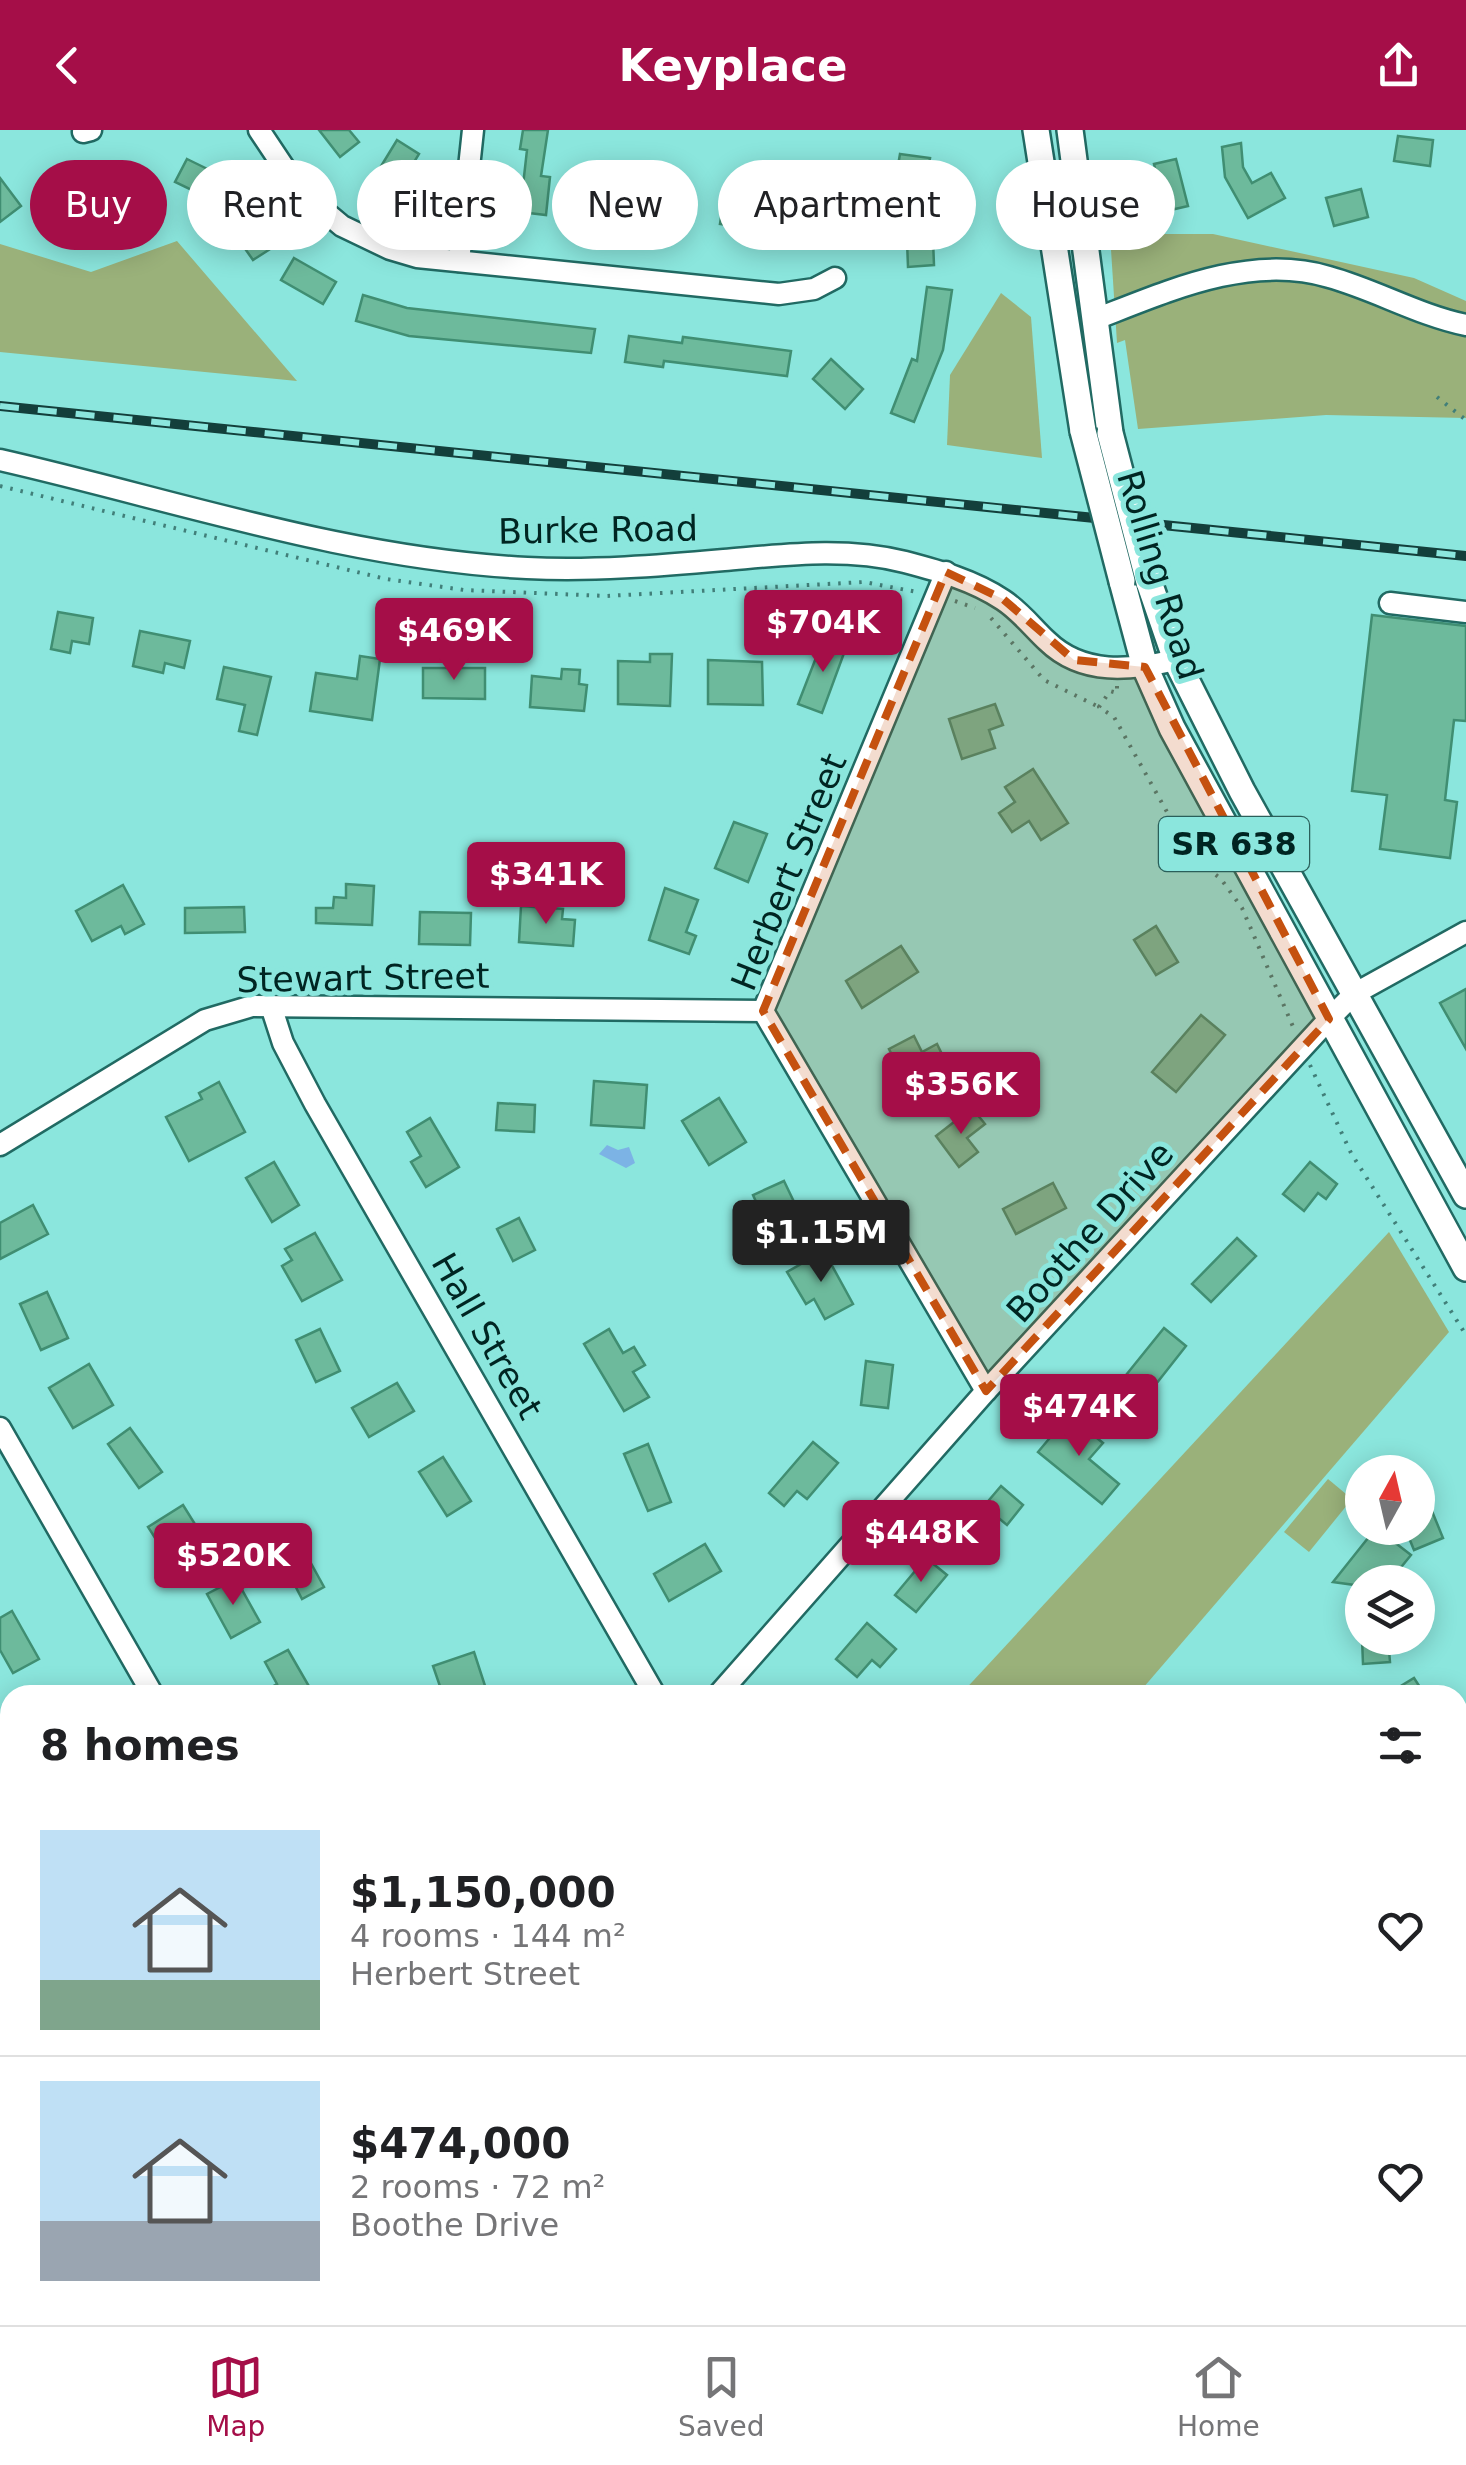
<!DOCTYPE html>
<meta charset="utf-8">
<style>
body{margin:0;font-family:"DejaVu Sans",sans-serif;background:#f2f2f2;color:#202124;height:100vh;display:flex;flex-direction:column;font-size:38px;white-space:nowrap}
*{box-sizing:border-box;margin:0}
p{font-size:32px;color:#757577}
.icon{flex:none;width:55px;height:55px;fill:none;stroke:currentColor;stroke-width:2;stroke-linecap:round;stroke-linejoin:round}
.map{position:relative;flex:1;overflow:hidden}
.details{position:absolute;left:0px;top:1555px;width:1468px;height:640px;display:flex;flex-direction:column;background:#fff;border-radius:30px 30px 0 0;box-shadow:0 5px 25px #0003}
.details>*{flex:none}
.banner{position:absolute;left:30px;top:30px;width:1408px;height:90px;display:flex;gap:20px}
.needle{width:65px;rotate:8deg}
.controls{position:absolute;left:1345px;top:1325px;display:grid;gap:20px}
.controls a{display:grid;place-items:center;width:90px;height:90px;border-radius:50%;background:#fff;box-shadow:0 5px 25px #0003;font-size:50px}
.price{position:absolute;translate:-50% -85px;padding:0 22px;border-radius:10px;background:#a50e48;color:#fff;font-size:32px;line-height:65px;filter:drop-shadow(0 2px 5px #0008)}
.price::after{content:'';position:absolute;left:50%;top:60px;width:30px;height:22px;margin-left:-15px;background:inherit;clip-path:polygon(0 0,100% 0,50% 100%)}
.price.selected{background:#222;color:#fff}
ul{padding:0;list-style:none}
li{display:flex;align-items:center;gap:30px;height:250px;padding:0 40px}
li+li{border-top:2px solid #e0e0e0}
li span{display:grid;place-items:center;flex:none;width:280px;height:200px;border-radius:0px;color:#555}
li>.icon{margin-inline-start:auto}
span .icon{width:120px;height:120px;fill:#fffc;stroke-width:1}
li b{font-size:42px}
h2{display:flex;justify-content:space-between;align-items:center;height:120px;padding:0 40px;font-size:42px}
.tag{padding:0 35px;border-radius:45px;background:#fff;box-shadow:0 5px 25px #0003;font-size:35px;line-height:90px}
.tag.selected{background:#a50e48;color:#fff}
header{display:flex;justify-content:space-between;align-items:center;height:130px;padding:0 40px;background:#a50e48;color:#fff;font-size:45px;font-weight:600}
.menu{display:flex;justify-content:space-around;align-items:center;height:140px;border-top:2px solid #e0e0e0;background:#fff;font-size:28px;color:#757577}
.menu a{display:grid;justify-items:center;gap:5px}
.menu .selected{color:#a50e48}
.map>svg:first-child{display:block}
.green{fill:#9ab17a}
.water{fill:#7cb3e5}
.building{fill:#6dba9c;stroke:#408e72;stroke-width:2.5}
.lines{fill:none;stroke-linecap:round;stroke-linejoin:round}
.minor-casing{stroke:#216a63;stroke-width:25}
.major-casing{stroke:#216a63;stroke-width:30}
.path{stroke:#417f79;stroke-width:4;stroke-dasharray:2.5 8;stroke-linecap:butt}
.minor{stroke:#fff;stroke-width:20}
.major{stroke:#fff;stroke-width:25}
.rail-casing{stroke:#133f3b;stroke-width:10}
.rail{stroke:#8be6dd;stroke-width:6;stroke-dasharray:19;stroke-linecap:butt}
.major-bridge-casing{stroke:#216a63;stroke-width:30;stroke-linecap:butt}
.major-bridge{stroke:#fff;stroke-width:25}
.marked{fill:#c5510f;fill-opacity:0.2;stroke:#c5510f;stroke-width:8;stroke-dasharray:20 12;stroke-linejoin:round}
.labels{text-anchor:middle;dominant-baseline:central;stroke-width:10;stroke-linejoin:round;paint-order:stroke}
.shield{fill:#8be6dd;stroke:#2a5f5a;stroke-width:2.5}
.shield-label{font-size:32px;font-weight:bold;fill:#002522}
.street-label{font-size:35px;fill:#002522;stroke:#8be6dd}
</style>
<header><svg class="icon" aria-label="back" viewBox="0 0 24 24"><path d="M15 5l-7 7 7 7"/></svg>Keyplace<svg class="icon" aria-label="share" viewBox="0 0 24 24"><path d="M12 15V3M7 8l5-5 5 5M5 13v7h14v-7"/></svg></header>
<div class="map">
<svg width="1466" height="2195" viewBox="0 0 1466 2195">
<rect width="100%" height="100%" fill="#8be6dd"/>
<!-- green -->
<g class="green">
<path d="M1110,104H1213L1414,148L1466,171V288L1326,285L1138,299L1125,210L1117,213Z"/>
<path d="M177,111L297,251L0,222V114L91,142Z"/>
<path d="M1001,163L1031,187L1042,328L947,315L950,245Z"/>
<path d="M1389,1102L1449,1202L1137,1565H960Z"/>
<path d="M1328,1349L1352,1369L1309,1422L1284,1402Z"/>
<path d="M0,1690L10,1703V2185H605L597,2195H0Z"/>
</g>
<!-- water -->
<path class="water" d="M607,1015L618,1020L629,1017L635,1033L626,1038L599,1024Z"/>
<!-- building -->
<g class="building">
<path d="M319,0H349L359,12L340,27Z"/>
<path d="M523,0H548L541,46L550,47L546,85L520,82L527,20L520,19Z"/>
<path d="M1398,6L1433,10L1430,36L1394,31Z"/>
<path d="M397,10L419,24L396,62L372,51Z"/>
<path d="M1241,13L1243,37L1252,53L1271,43L1285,68L1248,88L1225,47L1222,17Z"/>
<path d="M900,24L930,28L926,52L896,47Z"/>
<path d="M187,29L234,52L223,75L175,52Z"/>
<path d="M1176,29L1188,76L1149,85L1142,60L1159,56L1154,34Z"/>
<path d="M148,44L164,66L126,94L110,73Z"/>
<path d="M798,47L838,53L834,78L794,72Z"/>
<path d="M0,48L21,76L0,92Z"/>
<path d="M591,58L632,64L629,87L588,81Z"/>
<path d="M666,58L694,62L691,85L662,81Z"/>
<path d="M1361,59L1368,87L1334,96L1326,68Z"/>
<path d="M724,68L774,75L770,101L720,94Z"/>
<path d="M89,72L94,99L47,106L43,80Z"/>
<path d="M252,76L278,114L253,130L227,93Z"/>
<path d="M932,84L934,135L908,137L906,85Z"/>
<path d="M294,128L336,152L323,174L281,150Z"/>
<path d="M927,157L952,160L943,220L914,292L891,283L912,229L917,231Z"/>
<path d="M363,165L407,178L595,199L591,223L409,206L356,191Z"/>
<path d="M629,206L682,213L683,207L791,221L787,246L664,231L663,237L625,232Z"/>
<path d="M831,229L863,259L845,279L813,249Z"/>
<path d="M58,482L93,488L89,514L72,511L70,523L51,519Z"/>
<path d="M1372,485L1466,496V591L1454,590L1445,670L1457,672L1450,728L1380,719L1387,665L1352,661Z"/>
<path d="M140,501L190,511L184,538L165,533L163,543L133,536Z"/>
<path d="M824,507L847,515L822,583L798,574Z"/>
<path d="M650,524H672L670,576L618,574V531L650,532Z"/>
<path d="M360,526L380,529L372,590L310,581L316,543L357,549Z"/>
<path d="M708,530L762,532L763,575L708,574Z"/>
<path d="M224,537L271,547L257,605L239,601L245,575L217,569Z"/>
<path d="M423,538H485V569L423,568Z"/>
<path d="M562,539L580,540L579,554L587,555L584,581L530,577L532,546L561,549Z"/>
<path d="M995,574L1003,595L989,600L995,618L962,629L949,589Z"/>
<path d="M1033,639L1068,693L1041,710L1029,691L1012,702L999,683L1015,672L1005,657Z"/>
<path d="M734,692L767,704L748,752L715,738Z"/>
<path d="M346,754L374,756L372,795L316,793V778H333L334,767L346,768Z"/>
<path d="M123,755L144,794L125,804L121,796L92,811L76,781Z"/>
<path d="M665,758L698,770L686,802L696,806L689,824L649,810Z"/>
<path d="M521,776L563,779L562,789L575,790L573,816L519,812Z"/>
<path d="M244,777L245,802L185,803V778Z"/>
<path d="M420,782L471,783L470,815L419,814Z"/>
<path d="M1156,796L1178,832L1156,845L1134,810Z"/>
<path d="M901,816L918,842L862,878L846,851Z"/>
<path d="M1466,859V919L1440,873Z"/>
<path d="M1201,885L1225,905L1176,962L1152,942Z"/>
<path d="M914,906L922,922L937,914L956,953L916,973L889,919Z"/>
<path d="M594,951L647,955L644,998L591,995Z"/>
<path d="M219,952L245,1002L189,1031L166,987L202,969L199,963Z"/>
<path d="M719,968L746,1012L709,1035L682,991Z"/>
<path d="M498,973L535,975L534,1002L496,1000Z"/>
<path d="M972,978L985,994L967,1008L978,1022L959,1037L936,1006Z"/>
<path d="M430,988L459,1037L426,1057L411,1032L421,1026L407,1002Z"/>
<path d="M274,1032L299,1075L272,1092L246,1048Z"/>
<path d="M1310,1032L1337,1054L1326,1069L1318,1063L1304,1081L1283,1064Z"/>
<path d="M784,1051L807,1099L768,1118L750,1081L758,1076L753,1065Z"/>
<path d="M1053,1053L1066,1078L1016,1104L1003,1079Z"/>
<path d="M33,1075L48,1104L0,1129V1093Z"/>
<path d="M519,1088L535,1120L513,1131L497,1099Z"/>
<path d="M315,1103L342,1150L302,1171L282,1136L292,1130L285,1119Z"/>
<path d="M1237,1108L1256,1126L1211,1172L1192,1154Z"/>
<path d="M824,1121L853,1174L825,1189L814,1169L806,1174L787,1142Z"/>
<path d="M47,1162L68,1208L41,1220L20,1174Z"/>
<path d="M1164,1198L1186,1216L1145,1268L1122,1250Z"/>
<path d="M320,1199L340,1241L316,1252L296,1210Z"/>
<path d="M609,1199L623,1223L634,1217L645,1235L633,1242L649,1267L624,1281L584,1214Z"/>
<path d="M866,1231L893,1235L888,1278L861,1275Z"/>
<path d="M89,1234L113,1275L73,1298L49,1258Z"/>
<path d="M397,1253L414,1281L369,1307L352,1278Z"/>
<path d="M1069,1285L1103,1313L1089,1329L1119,1354L1102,1374L1038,1322Z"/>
<path d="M130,1298L162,1342L139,1358L108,1314Z"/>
<path d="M813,1312L838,1333L807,1369L797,1361L784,1376L769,1363Z"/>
<path d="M648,1314L671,1372L648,1381L624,1324Z"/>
<path d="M443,1327L471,1371L447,1386L419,1342Z"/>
<path d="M1418,1347L1443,1408L1414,1420L1405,1398H1418Z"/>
<path d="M1001,1356L1023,1375L1007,1395L984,1376Z"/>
<path d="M183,1375L208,1415L173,1436L148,1397Z"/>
<path d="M1376,1398L1411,1425L1389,1452H1362V1456L1333,1452Z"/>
<path d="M705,1414L721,1441L669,1471L654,1444Z"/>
<path d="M307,1426L324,1457L302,1469L286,1438Z"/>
<path d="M926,1428L947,1445L916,1482L895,1465Z"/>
<path d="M236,1449L260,1492L231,1508L207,1464Z"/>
<path d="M12,1481L39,1529L13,1543L0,1520V1488Z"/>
<path d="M867,1493L896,1519L880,1537L872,1530L857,1547L836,1529Z"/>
<path d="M1362,1508H1388L1390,1532L1363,1534Z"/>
<path d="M288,1520L314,1565H257L277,1554L265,1532Z"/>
<path d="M474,1522L488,1565H443L433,1536Z"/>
<path d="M1414,1548L1425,1565H1386Z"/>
</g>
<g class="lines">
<defs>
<g id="minor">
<path d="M259,0L299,60L342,96L390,119L417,127L779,164L814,159L835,148"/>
<path d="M83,2L91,0"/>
<path d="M459,131L473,0"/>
<path d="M1093,190C1166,162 1249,123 1329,147C1376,160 1418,185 1466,195"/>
<path d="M0,330C175,370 346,429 527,438C592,441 658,436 724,430C784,425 845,417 905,432C939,441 973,450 1003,470C1020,481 1032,497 1047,511C1083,546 1131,540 1176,530"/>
<path d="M1390,473L1466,482"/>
<path d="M271,876L283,913L315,974L655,1565"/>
<path d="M763,881L946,442"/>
<path d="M763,881L986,1261"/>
<path d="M0,1015L205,890L252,876L763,881"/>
<path d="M0,1298L153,1565"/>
<path d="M718,1565L986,1261L1329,889L1354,864L1466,802"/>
<path d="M1458,1818L1466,1817"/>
</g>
<g id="major">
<path d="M1036,0L1083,301"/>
<path d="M1070,0L1110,303"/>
<path d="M1122,451L1145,537L1172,598L1466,1138"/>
<path d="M1149,452L1176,530L1242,661L1466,1065"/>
</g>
</defs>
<!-- minor casing -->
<use href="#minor" class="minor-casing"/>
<!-- major casing -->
<use href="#major" class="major-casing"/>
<!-- path -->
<g class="path">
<path d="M1437,267L1466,290"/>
<path d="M0,356L386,449L464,460L606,466L864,452L917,462"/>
<path d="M955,471L975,478"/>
<path d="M991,488L1044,550L1099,577"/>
<path d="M1117,556V563L1110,561L1099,577L1114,587L1191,725L1221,749L1242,778L1294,899"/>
<path d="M1310,935L1351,1023L1466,1205"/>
<path d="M513,2195L517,2185"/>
</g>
<!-- minor -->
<use href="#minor" class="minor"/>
<!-- major -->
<use href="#major" class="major"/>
<defs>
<path id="rail" d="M0,276L1466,426"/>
</defs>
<!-- rail casing -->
<use href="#rail" class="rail-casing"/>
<!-- rail -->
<use href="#rail" class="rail"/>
<defs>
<g id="major-bridge">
<path d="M1083,301L1122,451"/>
<path d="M1110,303L1149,452"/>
</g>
</defs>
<!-- major-bridge casing -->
<use href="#major-bridge" class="major-bridge-casing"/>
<!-- major-bridge -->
<use href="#major-bridge" class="major-bridge"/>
</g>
<!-- marked area -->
<path class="marked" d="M946,442L1003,469L1074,530L1145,537L1329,889L986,1261L763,881Z"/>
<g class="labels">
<!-- shield labels -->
<rect class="shield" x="1159" y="687" width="150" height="54" rx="8"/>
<g class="shield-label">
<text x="1234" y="714">SR 638</text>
</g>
<!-- street labels -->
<g class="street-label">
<text transform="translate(598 400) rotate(-1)">Burke Road</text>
<text transform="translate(1160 445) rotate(73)">Rolling Road</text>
<text transform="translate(789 742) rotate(-68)">Herbert Street</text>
<text transform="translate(363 848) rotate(-1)">Stewart Street</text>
<text transform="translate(1090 1102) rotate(-48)">Boothe Drive</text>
<text transform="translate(487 1206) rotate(60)">Hall Street</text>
</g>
</g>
</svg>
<div class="controls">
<a><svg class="needle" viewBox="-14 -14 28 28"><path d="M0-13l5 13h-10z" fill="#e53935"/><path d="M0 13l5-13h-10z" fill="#757577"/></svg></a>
<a><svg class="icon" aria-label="layers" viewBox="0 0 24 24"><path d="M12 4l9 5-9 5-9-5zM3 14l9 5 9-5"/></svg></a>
</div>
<b class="price" style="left:823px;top:545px">$704K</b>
<b class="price" style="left:454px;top:553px">$469K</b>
<b class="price" style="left:546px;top:797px">$341K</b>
<b class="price" style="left:961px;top:1007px">$356K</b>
<b class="price selected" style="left:821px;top:1155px">$1.15M</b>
<b class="price" style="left:1079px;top:1329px">$474K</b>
<b class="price" style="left:921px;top:1455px">$448K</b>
<b class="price" style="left:233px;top:1478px">$520K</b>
<div class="banner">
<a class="tag selected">Buy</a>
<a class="tag">Rent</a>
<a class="tag">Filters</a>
<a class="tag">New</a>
<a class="tag">Apartment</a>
<a class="tag">House</a>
</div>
<section class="details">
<h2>8 homes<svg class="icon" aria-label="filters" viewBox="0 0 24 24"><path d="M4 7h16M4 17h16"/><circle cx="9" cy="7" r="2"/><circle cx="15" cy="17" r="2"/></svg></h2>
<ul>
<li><span style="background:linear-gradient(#bfe0f5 75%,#7fa58c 0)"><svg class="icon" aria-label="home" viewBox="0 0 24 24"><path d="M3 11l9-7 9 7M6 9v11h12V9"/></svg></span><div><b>$1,150,000</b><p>4 rooms · 144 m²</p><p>Herbert Street</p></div><svg class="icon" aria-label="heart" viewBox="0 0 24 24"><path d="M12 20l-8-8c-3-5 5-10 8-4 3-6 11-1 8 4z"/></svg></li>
<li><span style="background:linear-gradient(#bfe0f5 70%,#9aa5b1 0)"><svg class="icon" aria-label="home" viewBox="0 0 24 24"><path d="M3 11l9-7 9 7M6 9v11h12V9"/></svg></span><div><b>$474,000</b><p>2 rooms · 72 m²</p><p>Boothe Drive</p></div><svg class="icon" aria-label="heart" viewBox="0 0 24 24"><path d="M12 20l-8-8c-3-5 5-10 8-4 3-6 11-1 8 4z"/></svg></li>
</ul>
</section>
</div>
<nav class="menu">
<a class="selected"><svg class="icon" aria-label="map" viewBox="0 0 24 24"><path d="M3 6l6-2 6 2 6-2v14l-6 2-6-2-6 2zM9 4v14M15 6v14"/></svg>Map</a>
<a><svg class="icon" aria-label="saved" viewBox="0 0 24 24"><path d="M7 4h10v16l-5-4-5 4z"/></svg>Saved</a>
<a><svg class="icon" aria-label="home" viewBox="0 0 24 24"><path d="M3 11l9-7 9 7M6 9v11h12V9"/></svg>Home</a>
</nav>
